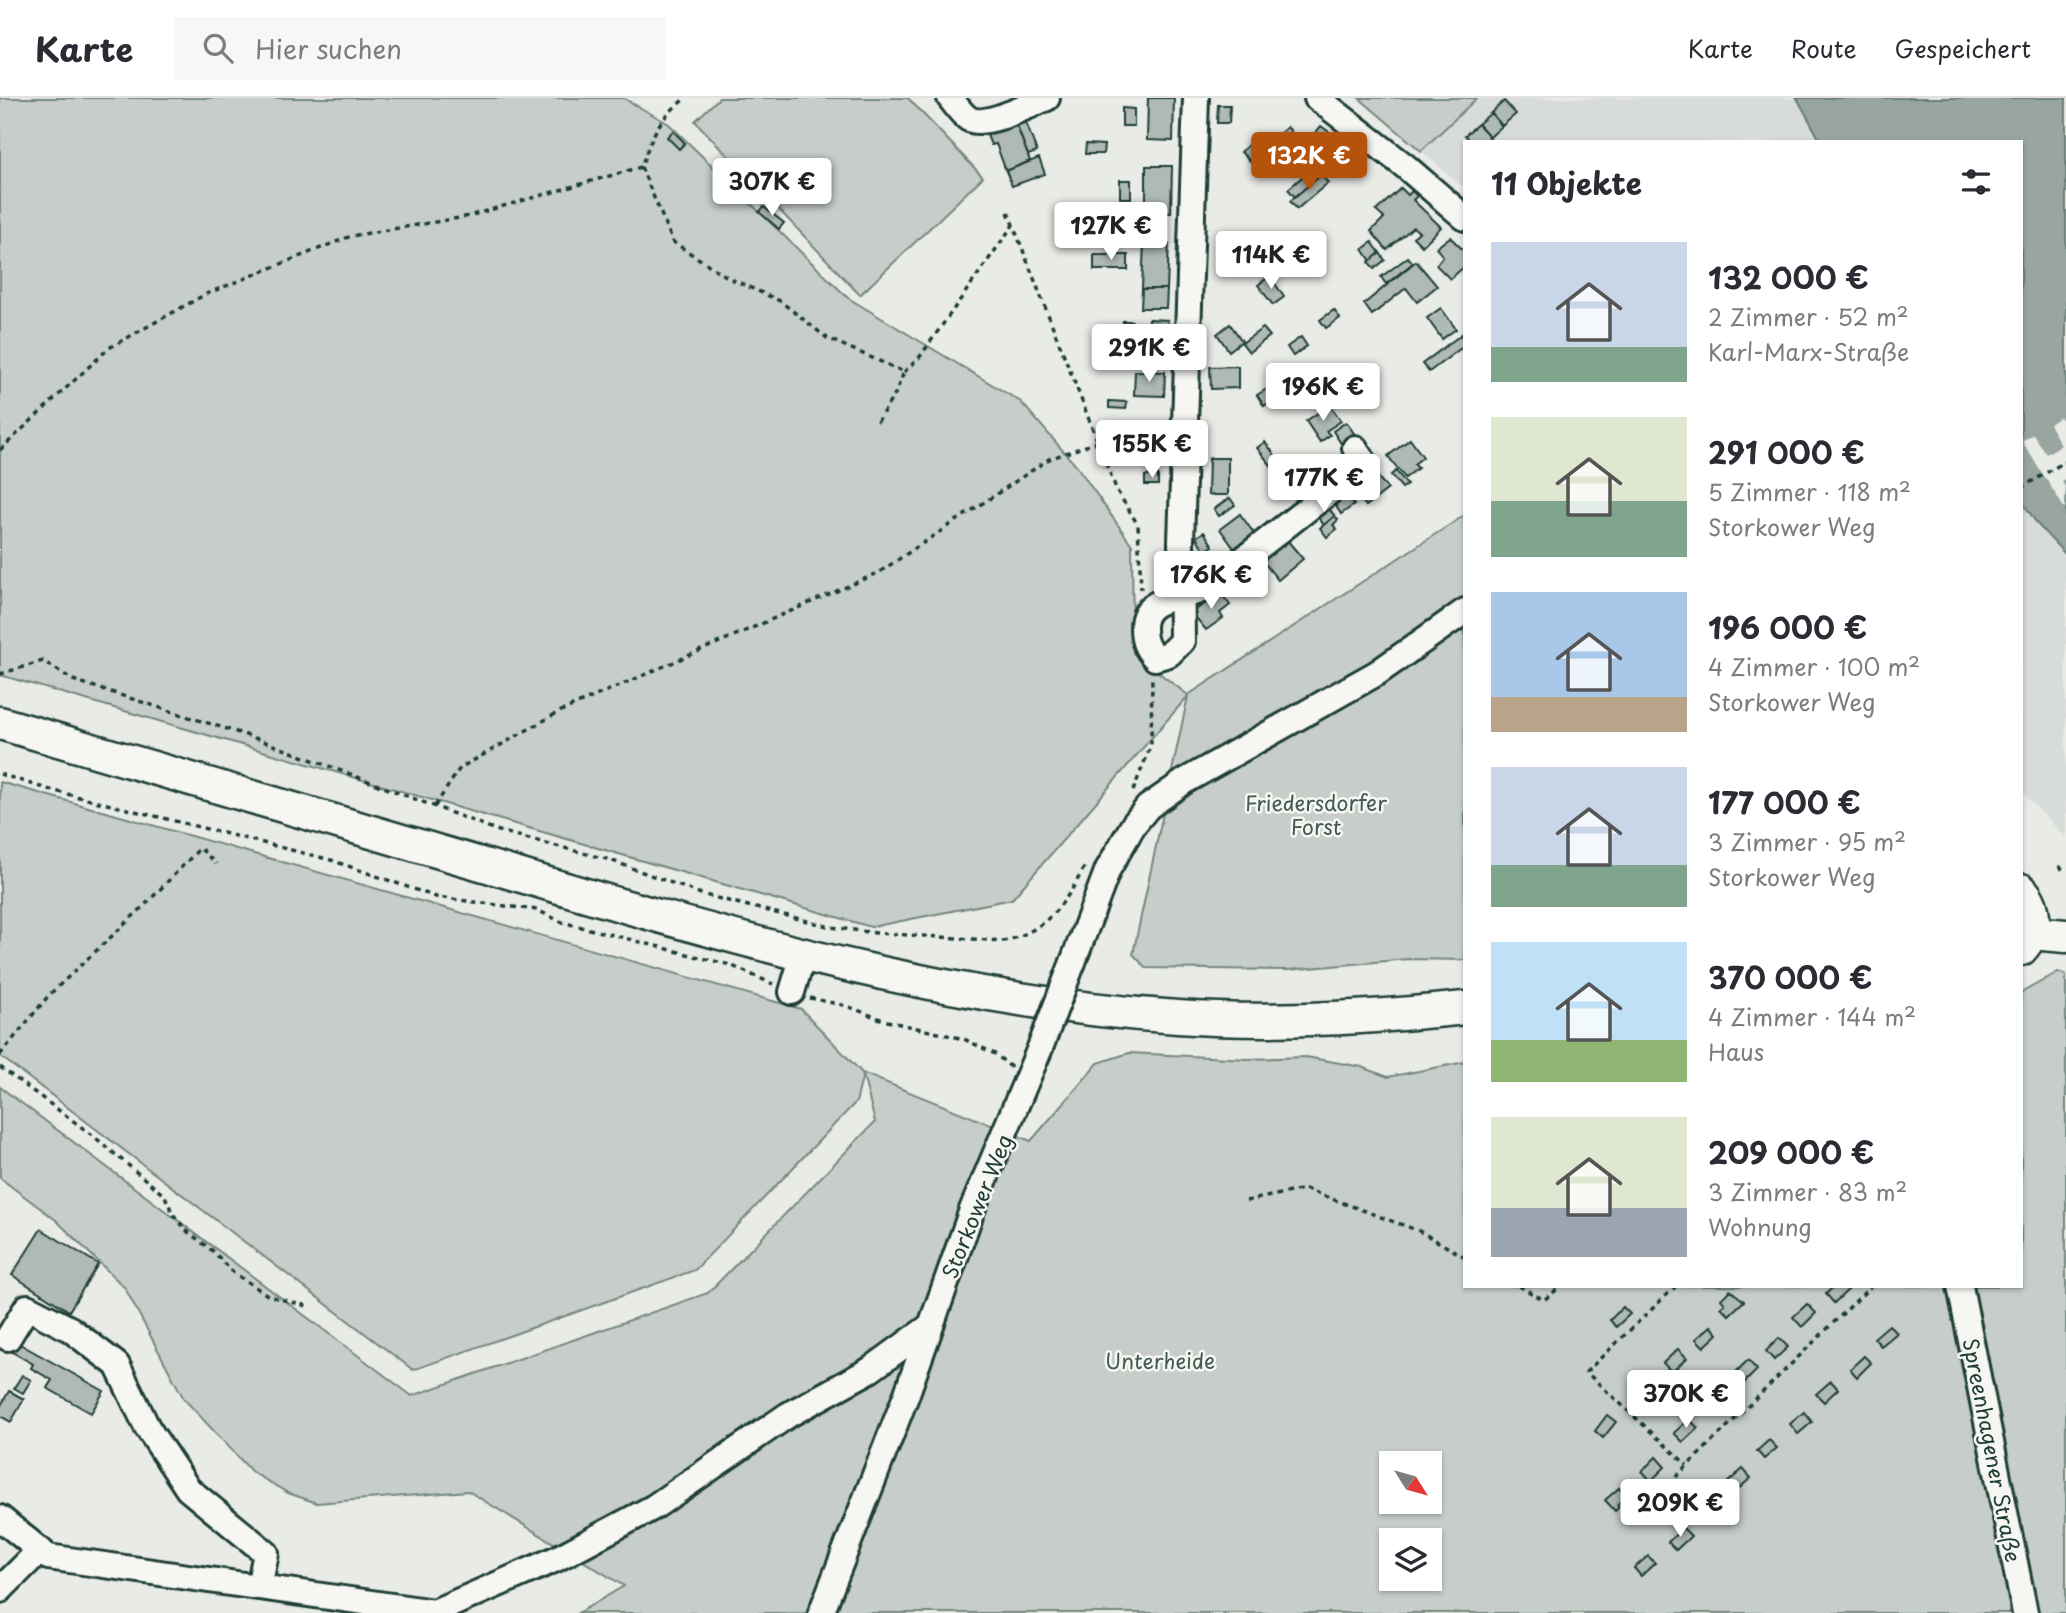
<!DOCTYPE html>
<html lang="de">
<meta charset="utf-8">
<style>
body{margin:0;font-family:"Playpen Sans",sans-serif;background:#f7f7f7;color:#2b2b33;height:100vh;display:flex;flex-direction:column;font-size:26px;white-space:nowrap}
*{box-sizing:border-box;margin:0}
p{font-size:23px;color:#7c7c81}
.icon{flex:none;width:38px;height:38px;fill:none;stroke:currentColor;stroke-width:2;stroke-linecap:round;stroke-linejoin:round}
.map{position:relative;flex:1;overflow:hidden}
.drawer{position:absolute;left:1463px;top:42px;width:560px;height:1148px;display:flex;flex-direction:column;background:#fff;border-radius:0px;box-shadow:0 2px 5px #0004}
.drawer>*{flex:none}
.needle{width:46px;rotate:127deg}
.buttons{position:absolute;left:1379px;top:1353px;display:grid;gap:14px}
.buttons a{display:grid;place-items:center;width:63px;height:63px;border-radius:0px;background:#fff;box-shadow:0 2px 5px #0004;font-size:35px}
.price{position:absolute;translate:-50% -60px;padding:0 16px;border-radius:7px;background:#fff;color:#222;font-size:23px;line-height:46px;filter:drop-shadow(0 2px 4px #0008)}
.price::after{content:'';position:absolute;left:50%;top:42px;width:21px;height:16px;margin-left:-10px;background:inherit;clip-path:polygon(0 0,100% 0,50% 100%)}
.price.selected{background:#b45309;color:#fff}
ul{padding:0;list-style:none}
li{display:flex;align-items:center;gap:21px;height:175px;padding:0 28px}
li span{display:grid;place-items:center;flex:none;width:196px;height:140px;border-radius:0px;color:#555}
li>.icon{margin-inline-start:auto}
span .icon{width:84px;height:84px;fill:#fffc;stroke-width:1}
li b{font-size:30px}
h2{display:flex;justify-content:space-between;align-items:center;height:84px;padding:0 28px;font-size:30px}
header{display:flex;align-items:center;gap:42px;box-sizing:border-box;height:98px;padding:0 35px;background:#fff;border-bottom:2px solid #e1e1e2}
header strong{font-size:33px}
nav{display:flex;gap:38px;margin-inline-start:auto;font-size:24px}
.search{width:490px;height:63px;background:#f7f7f7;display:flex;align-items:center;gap:18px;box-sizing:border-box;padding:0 24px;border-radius:0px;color:#7c7c81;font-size:26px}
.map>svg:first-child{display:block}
.built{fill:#d8dcd8}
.green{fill:#c7cec9;stroke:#73867e;stroke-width:2;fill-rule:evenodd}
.water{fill:#99a6a0;stroke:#687c75;stroke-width:2}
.pier{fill:#e9ebe7}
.building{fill:#b0bab5;stroke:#1f3d34;stroke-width:2}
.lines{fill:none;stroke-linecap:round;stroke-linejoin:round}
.minor-casing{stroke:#1f3d34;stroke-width:30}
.major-casing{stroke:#1f3d34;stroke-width:37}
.path{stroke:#1f3d34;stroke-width:3.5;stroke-dasharray:5 5;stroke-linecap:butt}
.minor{stroke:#f6f6f2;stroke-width:24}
.major{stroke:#f6f6f2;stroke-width:32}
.minor-bridge-casing{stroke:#1f3d34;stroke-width:30;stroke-linecap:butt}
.minor-bridge{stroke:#f6f6f2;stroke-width:24}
.labels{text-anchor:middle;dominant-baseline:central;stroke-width:5;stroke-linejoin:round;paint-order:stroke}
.park-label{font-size:21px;fill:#415a52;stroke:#f6f6f2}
.street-label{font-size:21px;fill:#1f3d34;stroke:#f6f6f2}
</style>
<header>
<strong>Karte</strong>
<div class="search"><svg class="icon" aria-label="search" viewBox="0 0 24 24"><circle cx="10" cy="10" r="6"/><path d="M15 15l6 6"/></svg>Hier suchen</div>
<nav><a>Karte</a><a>Route</a><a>Gespeichert</a></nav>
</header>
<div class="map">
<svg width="2066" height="1515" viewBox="0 0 2066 1515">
<rect width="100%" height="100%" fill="#e9ebe7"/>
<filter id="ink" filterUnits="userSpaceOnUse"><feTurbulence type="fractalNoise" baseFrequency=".0143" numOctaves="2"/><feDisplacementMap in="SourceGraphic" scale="14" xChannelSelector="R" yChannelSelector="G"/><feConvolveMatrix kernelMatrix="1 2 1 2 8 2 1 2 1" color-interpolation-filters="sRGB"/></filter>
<g filter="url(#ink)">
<!-- built -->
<g class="built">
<path d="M1477,0H1797L1821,44H1465V91L1421,53Z"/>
<path d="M2021,402L2038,427L2066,457V740L2021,693Z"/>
</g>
<!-- green -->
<g class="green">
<path d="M0,0H623L669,26L848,200L1021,304L1078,370L1132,447L1133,555L1188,597L1465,417V862L1408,861L1288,872L1146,870L1133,856L1188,598L1012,801L871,829L0,577Z"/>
<path d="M719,0H908L983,79L860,197L695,23Z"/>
<path d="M1359,0H1477L1421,53Z"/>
<path d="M0,684L801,911L862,975L1031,1043L1098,965L1129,955L1248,961L1306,959L1362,969L1388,979L1465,964V1188H2021V895L2058,874L2066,877V1515H578L624,1488L468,1393L317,1405L288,1395L252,1374L184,1301L125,1190L56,1122L0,1080V989L412,1298L708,1195L875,1024L863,977L856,1004L695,1172L413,1272L0,958ZM1391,1365H1430V1404H1391ZM1391,1442H1430V1480H1391Z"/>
</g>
<!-- water -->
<path class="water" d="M1797,0H2066V457L2038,427L2021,402V44H1821Z"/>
<!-- pier -->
<path class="pier" d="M2060,319L2066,327V381L2062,384L2066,390L2065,411L2022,343L2033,336L2046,356L2061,347L2049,326Z"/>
<!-- building -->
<g class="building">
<path d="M1148,0H1174L1173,43L1147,42Z"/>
<path d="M1504,3L1516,16L1502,28L1491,15Z"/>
<path d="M1218,7H1230L1229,25H1217Z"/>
<path d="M1122,10L1134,11V28H1122Z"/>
<path d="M1491,15L1502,28L1490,39L1478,26Z"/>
<path d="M1025,22L1037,54L1028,57L1016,26Z"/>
<path d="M1016,26L1030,63L1006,73L996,46L991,47L987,37Z"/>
<path d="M1478,26L1490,39L1484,44H1471L1465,37Z"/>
<path d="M1321,28L1343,44L1328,63L1306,46Z"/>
<path d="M1287,29L1291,33L1281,44L1276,39Z"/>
<path d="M673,33L685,45L679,51L667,39Z"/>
<path d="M1251,44L1263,56L1253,66L1241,54Z"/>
<path d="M1086,46L1104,47L1103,56H1085Z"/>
<path d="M1039,60L1045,76L1012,88L1006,73Z"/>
<path d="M1146,68H1172L1171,115H1146Z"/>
<path d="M1308,74L1315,82L1295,99L1288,91Z"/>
<path d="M1321,77L1328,85L1297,111L1290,103Z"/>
<rect x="1120" y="82" width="11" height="18"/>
<path d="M1401,90L1408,97L1412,93L1417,98L1413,102L1441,129L1422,148L1413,139L1419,134L1413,129L1387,152L1371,133L1384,120L1376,113Z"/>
<path d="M764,109L784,125L779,131L759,114Z"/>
<path d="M1236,133L1240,138L1229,149L1224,144Z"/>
<path d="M1450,139L1465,154V168L1450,181L1436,167L1443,158L1436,150Z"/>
<path d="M1144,144L1169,145L1167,191H1142Z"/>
<path d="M1372,144L1380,155L1371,163L1363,151Z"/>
<path d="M1380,155L1385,162L1374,171L1369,164Z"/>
<rect x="1094" y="157" width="34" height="15"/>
<path d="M1408,159L1413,165L1386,186L1381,179Z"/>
<path d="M1416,163L1437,188L1417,204L1406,190L1372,217L1364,206Z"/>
<path d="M1270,178L1284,199L1273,207L1258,187Z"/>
<path d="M1142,191H1167L1166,210H1141Z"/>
<path d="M1441,210L1456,231L1442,241L1427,220Z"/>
<path d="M1334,212L1340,220L1326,230L1320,222Z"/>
<path d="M1149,221L1168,222L1167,243L1148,242Z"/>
<path d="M1123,223H1132L1131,242H1122Z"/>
<path d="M1230,226L1242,243L1229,253L1217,236Z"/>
<path d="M1263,230L1270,238L1249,254L1242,245Z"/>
<path d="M1462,236L1465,247L1429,274L1422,266Z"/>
<path d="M1301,239L1307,248L1293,258L1287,249Z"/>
<path d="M1238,268V290L1211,291L1210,269Z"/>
<path d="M1135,273L1165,274L1164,298L1134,297Z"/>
<path d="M1296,273L1305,286L1280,304L1276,299L1264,308L1257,297Z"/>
<path d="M1109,303L1127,304L1126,311L1109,310Z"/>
<path d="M1330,307L1341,323L1326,333L1330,337L1320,344L1306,323Z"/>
<path d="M1130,324L1165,329L1162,363L1138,361L1139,341L1129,340Z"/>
<path d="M1346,324L1356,338L1342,347L1333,333Z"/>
<path d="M1410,341L1423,359L1414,366L1418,370L1405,380L1388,358Z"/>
<path d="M1265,344L1285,370L1278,376L1257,350Z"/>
<path d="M1209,360H1228V397H1208Z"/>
<path d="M1396,373L1407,387L1402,390L1391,377Z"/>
<path d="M1158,377V387H1145V378Z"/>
<path d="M1377,378L1388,391L1366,408L1356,395Z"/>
<path d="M1347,397L1354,407L1341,416L1334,405Z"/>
<path d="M1230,400L1235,407L1219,418L1214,411Z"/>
<path d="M1325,406L1335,418L1324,427L1314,414Z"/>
<path d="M1240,416L1256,438L1236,453L1220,431Z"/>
<path d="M1335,418L1338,422L1333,427L1337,431L1327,439L1320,430Z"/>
<path d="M1204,434L1213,448L1205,453L1196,439Z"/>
<path d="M1287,442L1303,461L1278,482L1262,462Z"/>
<path d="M1220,494L1230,507L1220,515L1223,520L1206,532L1192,515Z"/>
<path d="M41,1131L98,1166L69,1213L12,1177Z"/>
<path d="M1834,1188L1850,1190L1834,1205L1826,1196Z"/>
<path d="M1730,1192L1744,1203L1729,1217L1721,1209L1725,1206L1721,1201Z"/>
<path d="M1807,1206L1816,1215L1802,1229L1793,1219Z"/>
<path d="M1623,1209L1630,1216L1616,1229L1610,1222Z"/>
<path d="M1889,1227L1897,1235L1881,1248L1874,1240Z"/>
<path d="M1711,1228L1718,1236L1704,1249L1696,1241Z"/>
<path d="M0,1235L104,1293L91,1315L47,1290L52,1282L31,1270L33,1266L0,1247Z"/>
<path d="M1779,1240L1788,1249L1774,1262L1766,1253Z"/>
<path d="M1678,1251L1687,1260L1672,1274L1663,1265Z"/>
<path d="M1864,1258L1871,1265L1857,1279L1850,1271Z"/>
<path d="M1748,1262L1757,1272L1744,1285L1734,1276Z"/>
<path d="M22,1277L31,1282L23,1295L14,1290Z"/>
<path d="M1831,1283L1838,1291L1824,1304L1816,1296Z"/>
<path d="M1649,1286L1657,1294L1645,1308L1636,1300Z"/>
<path d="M9,1293L24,1301L11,1324L0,1318V1309Z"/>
<path d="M1722,1295L1731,1304L1717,1317L1709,1308Z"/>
<path d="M1804,1314L1812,1324L1798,1336L1790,1326Z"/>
<path d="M1607,1317L1616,1324L1603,1340L1595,1333Z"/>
<path d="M1689,1321L1698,1330L1683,1344L1674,1335Z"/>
<path d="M1769,1342L1777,1350L1764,1361L1757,1353Z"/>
<path d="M1656,1359L1665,1369L1651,1383L1642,1373Z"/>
<path d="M1743,1371L1751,1380L1736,1393L1728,1384Z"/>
<path d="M1619,1390L1626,1398L1617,1407L1619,1409L1615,1413L1605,1402Z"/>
<path d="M1710,1397L1717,1406L1702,1419L1695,1411Z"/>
<path d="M1683,1430L1691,1438L1676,1452L1668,1444Z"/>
<path d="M1648,1458L1655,1465L1641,1478L1634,1470Z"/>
</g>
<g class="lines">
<defs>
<g id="minor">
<path d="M950,0C956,7 961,16 969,21C985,30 1030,7 1047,0"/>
<path d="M1196,0L1181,443L1182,543L1169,556L1155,560C1146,550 1143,543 1143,529C1143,497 1184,501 1205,491L1365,366L1355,350"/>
<path d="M1317,0L1405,68L1465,120"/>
<path d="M1073,864L1108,771L1134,726L1148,709L1185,683L1377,575L1465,513"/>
<path d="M792,894L803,857"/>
<path d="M1960,1188L2025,1515"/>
<path d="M8,1240L27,1209L70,1231L117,1267L147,1329L188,1391L266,1455L259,1489"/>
<path d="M0,1420L48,1459L434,1514L556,1461L654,1409L788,1317L870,1272L929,1229"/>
<path d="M0,1492L40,1452"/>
<path d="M821,1515L906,1298L972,1112L1040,950"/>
</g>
<g id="major">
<path d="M0,625C169,675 338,725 508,774C727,839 948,904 1178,919C1274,926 1370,920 1465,910"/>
<path d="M2021,792C2037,809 2037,834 2021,851"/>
<path d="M2031,835L2066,838"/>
</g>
</defs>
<!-- minor casing -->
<use href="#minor" class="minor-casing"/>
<!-- major casing -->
<use href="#major" class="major-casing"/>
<!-- path -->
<g class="path">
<path d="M641,69L673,144L729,180L780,203L827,240L904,274L895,296L877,324"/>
<path d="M1008,114L1117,393L1138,427L1141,491"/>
<path d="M904,274L919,260L1013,127"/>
<path d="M0,352L109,250L206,196L351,138L465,119L641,69C653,36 657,22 686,0"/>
<path d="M2021,390L2066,363"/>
<path d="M0,576L43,563L73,582L255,640L499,733L610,762L701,796L831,829L876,835L1004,843C1047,833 1066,804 1085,768"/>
<path d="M0,676L47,691L331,762L436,799L537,812L562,824L730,867L773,886"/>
<path d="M1133,693L1151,647L1152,579"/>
<path d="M435,708L460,670L559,614L878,475L1049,361L1097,344"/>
<path d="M2059,768L2066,775"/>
<path d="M810,900L847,908L883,922L964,941L995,956L1012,970"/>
<path d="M0,957L49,897L144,808L200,750L216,766"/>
<path d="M0,969L91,1036L165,1098L173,1116L187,1133L214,1154L231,1173L269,1198L307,1208"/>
<path d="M1246,1103L1305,1091L1419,1133L1465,1159"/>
<path d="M1519,1188L1544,1202L1561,1188"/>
<path d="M1676,1188L1586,1274L1687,1367"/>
<path d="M1633,1421L1871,1188"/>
</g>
<!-- minor -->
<use href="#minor" class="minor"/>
<!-- major -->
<use href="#major" class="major"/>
<defs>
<path id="minor-bridge" d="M1040,950L1073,864"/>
</defs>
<!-- minor-bridge casing -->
<use href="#minor-bridge" class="minor-bridge-casing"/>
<!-- minor-bridge -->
<use href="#minor-bridge" class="minor-bridge"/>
</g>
</g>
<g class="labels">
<!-- park labels -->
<g class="park-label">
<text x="1316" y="704">Friedersdorfer<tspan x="1316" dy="24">Forst</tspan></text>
<text x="1160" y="1262">Unterheide</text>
</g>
<!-- street labels -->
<g class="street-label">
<text transform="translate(976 1108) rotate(-68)">Storkower Weg</text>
<text transform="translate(1993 1352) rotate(79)">Spreenhagener Straße</text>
</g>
</g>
</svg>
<div class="buttons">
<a><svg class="needle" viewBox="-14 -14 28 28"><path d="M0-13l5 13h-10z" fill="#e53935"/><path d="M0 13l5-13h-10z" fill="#7c7c81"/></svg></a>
<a><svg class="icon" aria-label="layers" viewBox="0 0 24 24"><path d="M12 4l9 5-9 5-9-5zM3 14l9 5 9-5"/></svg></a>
</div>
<b class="price selected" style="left:1309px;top:94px">132K €</b>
<b class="price" style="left:772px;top:120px">307K €</b>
<b class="price" style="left:1111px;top:164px">127K €</b>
<b class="price" style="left:1271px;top:193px">114K €</b>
<b class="price" style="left:1149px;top:286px">291K €</b>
<b class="price" style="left:1323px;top:325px">196K €</b>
<b class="price" style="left:1152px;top:382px">155K €</b>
<b class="price" style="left:1324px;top:416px">177K €</b>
<b class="price" style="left:1211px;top:513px">176K €</b>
<b class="price" style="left:1686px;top:1332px">370K €</b>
<b class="price" style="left:1680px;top:1441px">209K €</b>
<section class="drawer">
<h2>11 Objekte<svg class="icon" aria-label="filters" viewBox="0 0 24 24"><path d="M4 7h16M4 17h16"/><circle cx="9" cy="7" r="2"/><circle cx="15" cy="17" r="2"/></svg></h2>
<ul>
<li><span style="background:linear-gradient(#c9d6e8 75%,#7fa58c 0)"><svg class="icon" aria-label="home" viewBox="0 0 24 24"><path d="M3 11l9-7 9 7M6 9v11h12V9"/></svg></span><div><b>132 000 €</b><p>2 Zimmer · 52 m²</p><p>Karl-Marx-Straße</p></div></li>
<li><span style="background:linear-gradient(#dfe7d0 60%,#7fa58c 0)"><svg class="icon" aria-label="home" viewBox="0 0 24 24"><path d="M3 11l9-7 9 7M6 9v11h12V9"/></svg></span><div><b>291 000 €</b><p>5 Zimmer · 118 m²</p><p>Storkower Weg</p></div></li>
<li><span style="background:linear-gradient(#a9c7e8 75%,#b9a48a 0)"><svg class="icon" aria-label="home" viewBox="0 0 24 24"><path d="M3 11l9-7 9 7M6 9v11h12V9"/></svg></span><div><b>196 000 €</b><p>4 Zimmer · 100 m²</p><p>Storkower Weg</p></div></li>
<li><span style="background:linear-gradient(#c9d6e8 70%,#7fa58c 0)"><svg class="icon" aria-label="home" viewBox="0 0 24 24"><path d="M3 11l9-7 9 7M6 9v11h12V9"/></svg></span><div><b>177 000 €</b><p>3 Zimmer · 95 m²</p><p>Storkower Weg</p></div></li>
<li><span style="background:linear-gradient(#bfe0f5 70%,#8fb573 0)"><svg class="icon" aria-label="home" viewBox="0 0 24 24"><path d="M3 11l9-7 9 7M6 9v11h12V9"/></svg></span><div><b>370 000 €</b><p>4 Zimmer · 144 m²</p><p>Haus</p></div></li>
<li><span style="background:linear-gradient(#dfe7d0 65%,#9aa5b1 0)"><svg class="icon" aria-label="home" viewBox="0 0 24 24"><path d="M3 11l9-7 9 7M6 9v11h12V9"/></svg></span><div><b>209 000 €</b><p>3 Zimmer · 83 m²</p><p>Wohnung</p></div></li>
</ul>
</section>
</div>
